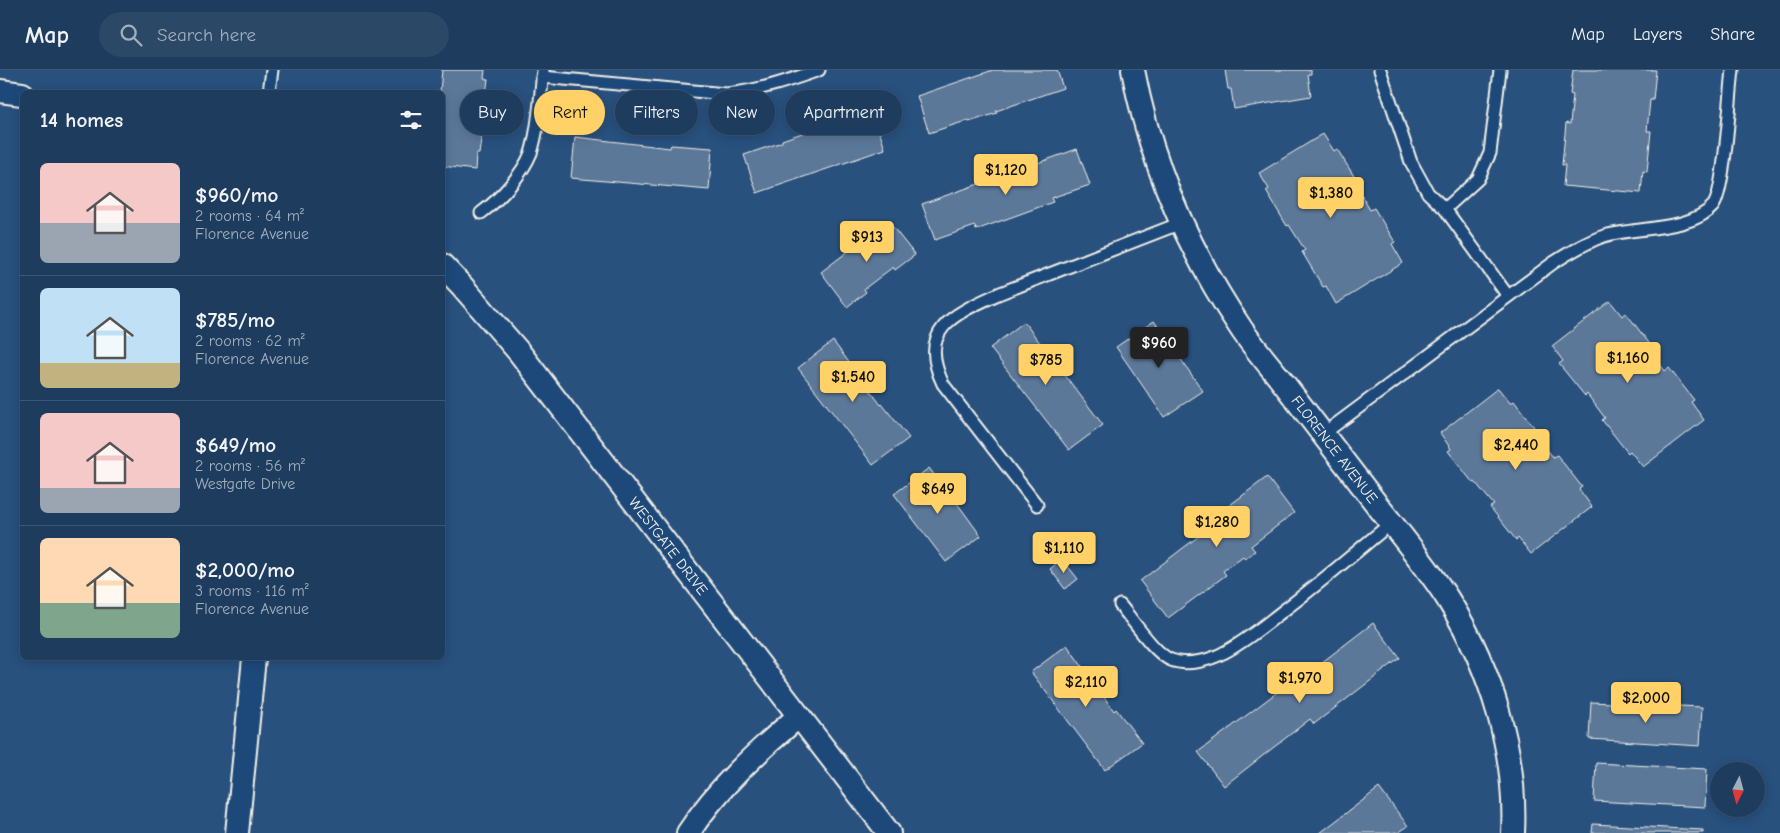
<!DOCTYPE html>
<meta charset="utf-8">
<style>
body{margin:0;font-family:"Comic Neue",sans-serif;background:#2b4867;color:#f1f3f6;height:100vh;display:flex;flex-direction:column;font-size:19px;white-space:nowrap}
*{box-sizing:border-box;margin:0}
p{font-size:16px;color:#a1aebc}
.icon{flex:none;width:28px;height:28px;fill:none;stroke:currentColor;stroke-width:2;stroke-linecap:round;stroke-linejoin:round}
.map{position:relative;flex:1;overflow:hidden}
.details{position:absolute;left:20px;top:20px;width:425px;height:570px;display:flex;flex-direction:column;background:#1e3d5e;border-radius:8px;box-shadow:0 2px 12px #0003,0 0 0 1px #3c5673}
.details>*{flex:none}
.hud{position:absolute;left:460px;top:20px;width:475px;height:45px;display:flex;gap:10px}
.needle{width:32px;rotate:186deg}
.fabs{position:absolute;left:1710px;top:692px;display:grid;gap:10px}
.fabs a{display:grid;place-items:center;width:55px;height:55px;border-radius:50%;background:#1e3d5e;box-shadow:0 2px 12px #0003,0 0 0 1px #3c5673;font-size:25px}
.price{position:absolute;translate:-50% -42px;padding:0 11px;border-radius:5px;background:#ffd166;color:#111;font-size:16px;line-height:32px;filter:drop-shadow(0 1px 2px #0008)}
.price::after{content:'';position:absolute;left:50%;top:30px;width:15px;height:11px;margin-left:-8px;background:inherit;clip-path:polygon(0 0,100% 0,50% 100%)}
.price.active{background:#222;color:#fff}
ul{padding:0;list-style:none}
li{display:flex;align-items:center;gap:15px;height:125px;padding:0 20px}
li+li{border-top:1px solid #3c5673}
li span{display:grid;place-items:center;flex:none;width:140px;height:100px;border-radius:8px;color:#555}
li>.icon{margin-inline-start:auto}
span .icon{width:60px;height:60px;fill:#fffc;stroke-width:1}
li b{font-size:21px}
h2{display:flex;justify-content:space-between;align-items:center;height:60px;padding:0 20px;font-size:21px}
.pill{padding:0 18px;border-radius:22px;background:#1e3d5e;box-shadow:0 2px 12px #0003,0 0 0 1px #3c5673;font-size:18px;line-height:45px}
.pill.active{background:#ffd166;color:#111}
header{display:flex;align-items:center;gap:30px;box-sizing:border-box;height:70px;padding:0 25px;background:#1e3d5e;border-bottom:1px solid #3c5673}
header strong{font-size:24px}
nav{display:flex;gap:28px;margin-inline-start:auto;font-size:18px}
.search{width:350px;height:45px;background:#2b4867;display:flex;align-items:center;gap:12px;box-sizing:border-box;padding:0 18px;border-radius:28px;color:#a1aebc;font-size:19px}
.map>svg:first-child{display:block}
.building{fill:#5b7899;stroke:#f4f1e8}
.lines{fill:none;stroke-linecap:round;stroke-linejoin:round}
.lane-casing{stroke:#f4f1e8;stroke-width:15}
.street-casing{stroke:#f4f1e8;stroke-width:26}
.lane{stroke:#1f4a7a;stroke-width:11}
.street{stroke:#1f4a7a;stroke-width:22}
.labels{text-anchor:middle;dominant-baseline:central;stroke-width:4.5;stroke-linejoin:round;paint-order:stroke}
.street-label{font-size:15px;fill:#f4f1e8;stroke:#1f4a7a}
</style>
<header>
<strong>Map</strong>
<div class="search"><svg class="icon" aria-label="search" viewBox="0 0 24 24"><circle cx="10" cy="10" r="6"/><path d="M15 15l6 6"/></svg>Search here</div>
<nav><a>Map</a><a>Layers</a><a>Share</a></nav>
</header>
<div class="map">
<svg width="1780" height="763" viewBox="0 0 1780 763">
<rect width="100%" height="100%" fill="#28517e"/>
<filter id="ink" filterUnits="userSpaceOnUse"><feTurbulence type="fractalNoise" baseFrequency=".02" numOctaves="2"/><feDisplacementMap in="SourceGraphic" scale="10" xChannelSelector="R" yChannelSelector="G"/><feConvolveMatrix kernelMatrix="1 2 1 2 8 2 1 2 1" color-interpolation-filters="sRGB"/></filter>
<g filter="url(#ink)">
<!-- building -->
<g class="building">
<path d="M442,0H485L484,8L488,9L485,31H483L479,61L482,62L479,84H476L475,100L442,96V22H440Z"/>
<path d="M993,0H1057L1063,18L996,41L997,43L969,52V50L929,63L917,26Z"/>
<path d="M1225,0H1311V4H1308L1311,26L1234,39L1231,19H1228Z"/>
<path d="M1573,0H1656L1653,30H1650L1647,61H1651L1647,102L1643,101L1641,123L1563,116L1565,95H1562L1566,53L1570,54L1573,25L1570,24Z"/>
<path d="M873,42L885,79L757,123L744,85L782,72V70L834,52L835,55Z"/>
<path d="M1323,64L1334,81L1337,79L1357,111L1354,113L1370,140L1374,138L1395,172L1392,174L1403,193L1336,234L1326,216L1323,217L1302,182L1305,180L1289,155L1287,156L1266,121L1269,119L1259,103Z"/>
<path d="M575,67L670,78L671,75L712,78L709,120L571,108Z"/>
<path d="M1077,79L1090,115L1051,128L1053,132L976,160L975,156L935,170L922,134Z"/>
<path d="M888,151L915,185L895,200L893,197L864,219L866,222L847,237L821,202Z"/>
<path d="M1610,231L1622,246L1626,243L1649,273L1646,276L1665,301L1669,298L1694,330L1691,332L1704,350L1643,397L1630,381L1628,383L1602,350L1605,348L1587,324L1585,326L1559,294L1563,291L1552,276Z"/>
<path d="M1154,251L1203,321L1164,347L1116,277Z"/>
<path d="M1024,252L1103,355L1069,380L990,278Z"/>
<path d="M833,271L881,335L882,334L909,368L873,395L798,298Z"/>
<path d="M1498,318L1510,333L1514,331L1537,361L1534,363L1553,387L1557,385L1582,417L1579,419L1592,437L1531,484L1518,468L1516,470L1490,437L1494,435L1475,412L1473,413L1448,381L1451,379L1440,363Z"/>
<path d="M929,398L943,416L944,415L981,466L946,492L894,424Z"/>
<path d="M1267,407L1294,443L1251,476L1255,481L1245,488L1243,486L1223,501L1226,505L1168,548L1140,511L1229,443L1226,438Z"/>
<path d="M1062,489L1078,509L1065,519L1050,499Z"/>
<path d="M1373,553L1400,588L1314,654L1310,649L1224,716L1198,682L1284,617L1286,620Z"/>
<path d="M1067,575L1114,641L1116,639L1142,673L1105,700L1031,602Z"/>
<path d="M1591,632L1702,637L1700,676L1589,669Z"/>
<path d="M1596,693L1707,699L1705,737L1594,731Z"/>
<path d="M1379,718L1408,756L1398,763L1395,762L1393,763H1320Z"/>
<path d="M1593,754L1703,760V763H1592Z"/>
</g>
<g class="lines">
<defs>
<g id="lane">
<path d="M1380,0L1411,92L1428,123L1445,139L1508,226"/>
<path d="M542,7L726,24C758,21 788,11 819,0"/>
<path d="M269,22L272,0"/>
<path d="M1445,139L1478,109L1490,83L1500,0"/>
<path d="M481,143C500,129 522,105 531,83C539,59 540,27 543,1"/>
<path d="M1323,364L1553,193C1569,183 1586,172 1604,166C1634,157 1691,161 1713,136C1725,122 1730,23 1733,0"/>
<path d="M1037,435L943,314C917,259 954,244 998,224L1181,153"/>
<path d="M1120,535C1132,549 1155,584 1171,590C1187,596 1208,591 1223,583C1243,573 1261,558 1279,544C1318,515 1354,484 1391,453"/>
</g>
<g id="street">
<path id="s1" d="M1133,0C1151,95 1188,180 1242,260C1255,279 1271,297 1285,315C1317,357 1349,398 1381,440C1404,469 1429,499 1449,531C1491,599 1517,682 1513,763"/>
<path d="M0,21L22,24"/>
<path id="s2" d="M442,195L462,216L519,282L889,763"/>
<path d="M237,763L254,588"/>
<path d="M688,763C718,717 758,681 799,646"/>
</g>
</defs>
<!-- lane casing -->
<use href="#lane" class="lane-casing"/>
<!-- street casing -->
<use href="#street" class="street-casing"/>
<!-- lane -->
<use href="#lane" class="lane"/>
<!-- street -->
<use href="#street" class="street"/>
</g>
</g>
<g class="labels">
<!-- street labels -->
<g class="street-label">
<text stroke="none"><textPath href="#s1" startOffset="435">FLORENCE AVENUE</textPath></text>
<text stroke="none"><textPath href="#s2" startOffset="361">WESTGATE DRIVE</textPath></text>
</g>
</g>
</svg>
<div class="fabs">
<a><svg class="needle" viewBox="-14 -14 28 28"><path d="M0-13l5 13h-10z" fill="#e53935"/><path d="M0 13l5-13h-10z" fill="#a1aebc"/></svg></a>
</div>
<b class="price" style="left:1006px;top:126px">$1,120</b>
<b class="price" style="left:1331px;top:149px">$1,380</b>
<b class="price" style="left:867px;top:193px">$913</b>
<b class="price active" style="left:1159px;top:299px">$960</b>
<b class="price" style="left:1628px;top:314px">$1,160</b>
<b class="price" style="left:1046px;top:316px">$785</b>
<b class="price" style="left:853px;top:333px">$1,540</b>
<b class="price" style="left:1516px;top:401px">$2,440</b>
<b class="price" style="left:938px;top:445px">$649</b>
<b class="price" style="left:1217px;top:478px">$1,280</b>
<b class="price" style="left:1064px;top:504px">$1,110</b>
<b class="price" style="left:1300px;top:634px">$1,970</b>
<b class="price" style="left:1086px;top:638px">$2,110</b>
<b class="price" style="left:1646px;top:654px">$2,000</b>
<div class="hud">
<a class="pill">Buy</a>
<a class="pill active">Rent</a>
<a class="pill">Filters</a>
<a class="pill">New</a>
<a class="pill">Apartment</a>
</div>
<section class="details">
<h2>14 homes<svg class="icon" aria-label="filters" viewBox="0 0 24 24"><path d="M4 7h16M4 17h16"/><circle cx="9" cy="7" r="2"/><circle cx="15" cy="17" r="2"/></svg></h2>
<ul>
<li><span style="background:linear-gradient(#f6c9c9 60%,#9aa5b1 0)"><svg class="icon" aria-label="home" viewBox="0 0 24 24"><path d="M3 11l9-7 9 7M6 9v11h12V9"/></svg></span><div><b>$960/mo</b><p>2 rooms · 64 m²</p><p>Florence Avenue</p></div></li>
<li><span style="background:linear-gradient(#bfe0f5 75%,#c2b280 0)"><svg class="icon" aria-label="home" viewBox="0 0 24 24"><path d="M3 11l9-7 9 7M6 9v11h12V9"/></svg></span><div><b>$785/mo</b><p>2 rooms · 62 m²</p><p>Florence Avenue</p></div></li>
<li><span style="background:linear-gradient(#f6c9c9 75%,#9aa5b1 0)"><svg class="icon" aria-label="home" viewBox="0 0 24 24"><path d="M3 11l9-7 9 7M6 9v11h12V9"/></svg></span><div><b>$649/mo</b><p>2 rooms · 56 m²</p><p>Westgate Drive</p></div></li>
<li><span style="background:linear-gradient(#ffd9b3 65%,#7fa58c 0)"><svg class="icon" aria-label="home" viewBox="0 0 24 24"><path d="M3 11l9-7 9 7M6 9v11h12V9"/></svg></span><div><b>$2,000/mo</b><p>3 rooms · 116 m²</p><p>Florence Avenue</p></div></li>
</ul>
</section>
</div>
